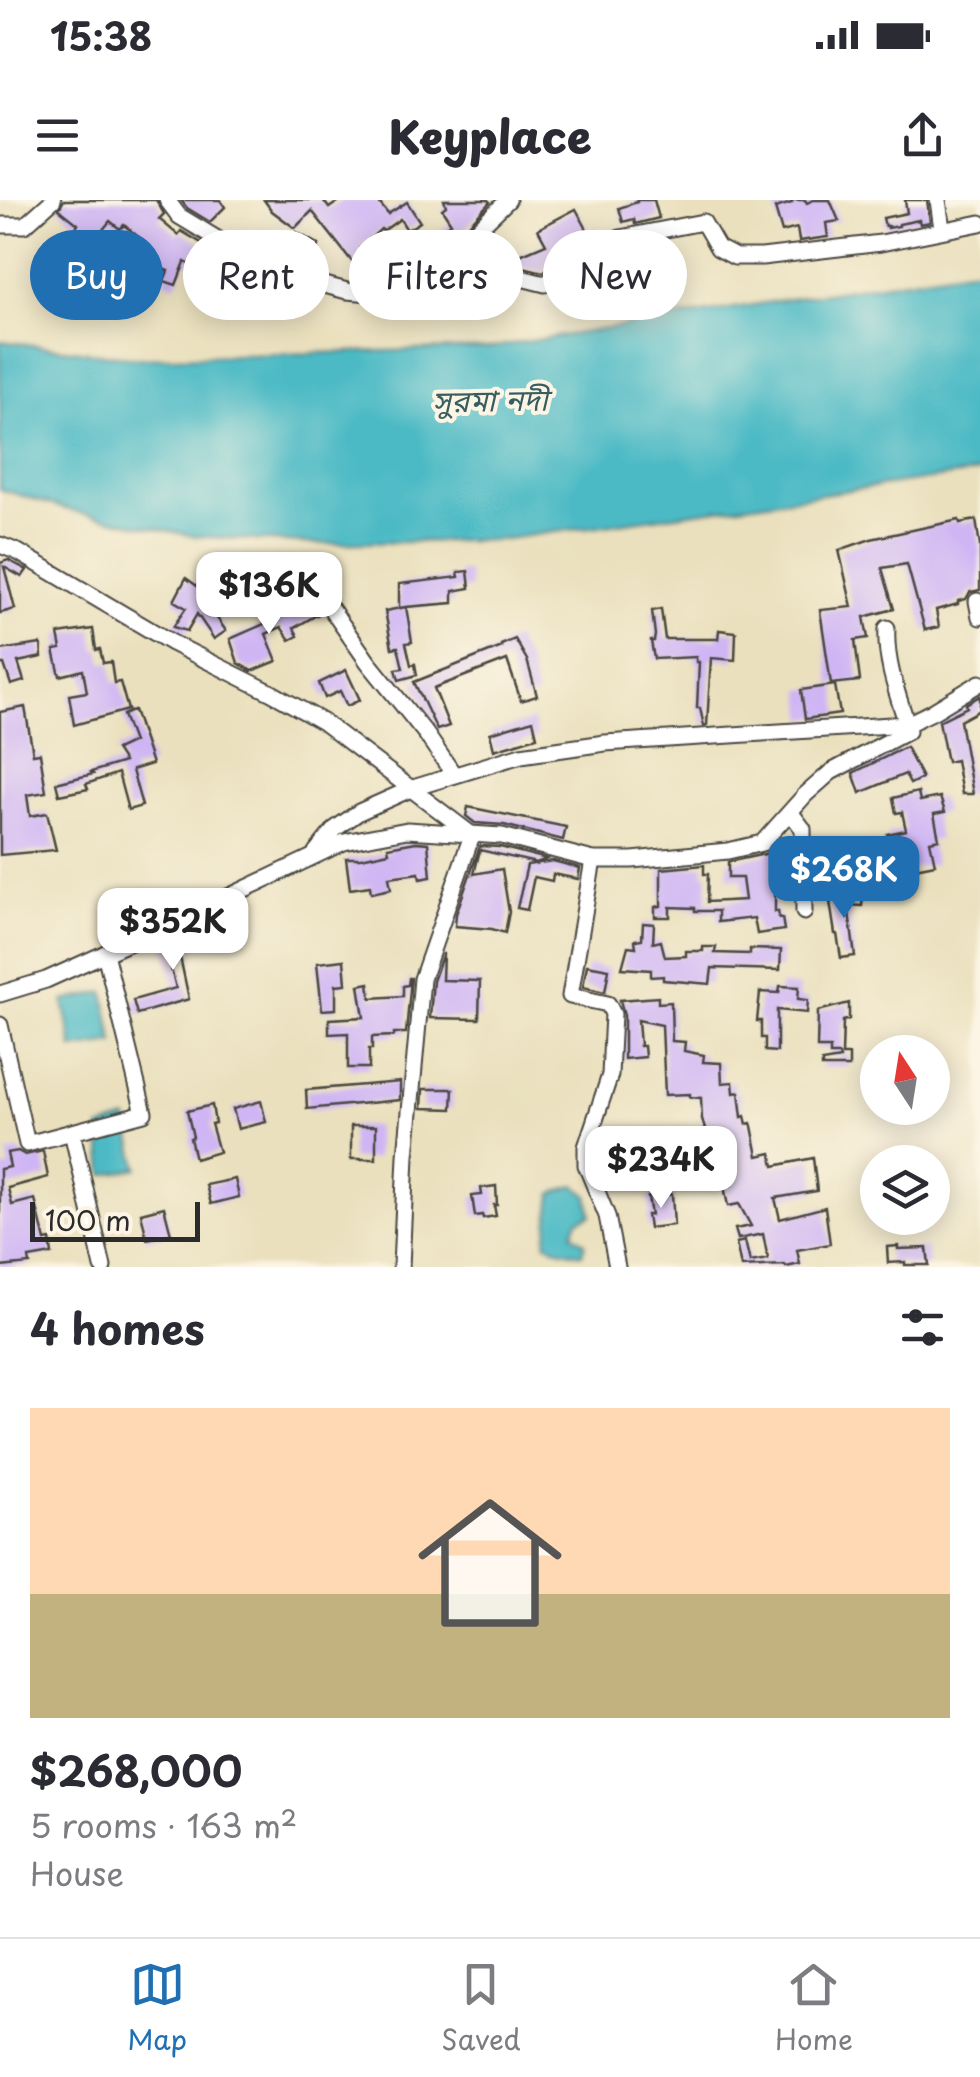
<!DOCTYPE html>
<meta charset="utf-8">
<style>
body{margin:0;font-family:"Playpen Sans","Noto Sans Bengali",sans-serif;background:#f7f7f7;color:#2b2b33;height:100vh;display:flex;flex-direction:column;font-size:38px;white-space:nowrap}
*{box-sizing:border-box;margin:0}
p{font-size:32px;color:#7c7c81}
.icon{flex:none;width:55px;height:55px;fill:none;stroke:currentColor;stroke-width:2;stroke-linecap:round;stroke-linejoin:round}
.map{position:relative;height:1067px;overflow:hidden}
.sheet{display:flex;flex-direction:column;background:#fff;flex:1}
.sheet>*{flex:none}
.top-card{position:absolute;left:30px;top:30px;width:920px;height:90px;display:flex;gap:20px}
.needle{width:65px;rotate:348deg}
.buttons{position:absolute;left:860px;top:835px;display:grid;gap:20px}
.buttons a{display:grid;place-items:center;width:90px;height:90px;border-radius:50%;background:#fff;box-shadow:0 5px 25px #0003;font-size:50px}
.scale{position:absolute;left:30px;bottom:25px;width:170px;box-sizing:border-box;padding-left:10px;border:5px solid #2b2b2b;border-top:0;font-size:28px;line-height:35px;white-space:nowrap;color:#2b2b2b;-webkit-text-stroke:8px #fcf5e5;paint-order:stroke}
.price{position:absolute;translate:-50% -85px;padding:0 22px;border-radius:20px;background:#fff;color:#222;font-size:32px;line-height:65px;filter:drop-shadow(0 2px 5px #0008)}
.price::after{content:'';position:absolute;left:50%;top:60px;width:30px;height:22px;margin-left:-15px;background:inherit;clip-path:polygon(0 0,100% 0,50% 100%)}
.price.on{background:#1f6fb2;color:#fff}
ul{padding:0;list-style:none}
li{display:grid;align-content:center;gap:20px;height:530px;padding:0 30px}
li+li{border-top:2px solid #e1e1e2}
li span{display:grid;place-items:center;height:310px;border-radius:0px;color:#555}
li>.icon{margin-inline-start:auto}
span .icon{width:180px;height:180px;fill:#fffc;stroke-width:1}
li b{font-size:42px}
h2{display:flex;justify-content:space-between;align-items:center;height:120px;padding:0 30px;font-size:42px}
.tag{padding:0 35px;border-radius:45px;background:#fff;box-shadow:0 5px 25px #0003;font-size:35px;line-height:90px}
.tag.on{background:#1f6fb2;color:#fff}
.status{display:flex;justify-content:space-between;align-items:center;height:70px;padding:0 50px;background:#fff;direction:ltr}
.status svg{height:28px;fill:currentColor}
header{display:flex;justify-content:space-between;align-items:center;height:130px;padding:0 30px;background:#fff;font-size:45px;font-weight:800}
.menu{display:flex;justify-content:space-around;align-items:center;height:140px;border-top:2px solid #e1e1e2;background:#fff;font-size:28px;color:#7c7c81}
.menu a{display:grid;justify-items:center;gap:5px}
.menu .on{color:#1f6fb2}
.map>svg:first-child{display:block}
.water{fill:#4cbac5;stroke:#3c7278;stroke-width:2.5}
.building{fill:#cfb5f4}
.lines{fill:none;stroke-linecap:round;stroke-linejoin:round}
.minor-casing{stroke:#484641;stroke-width:19}
.minor{stroke:#fff;stroke-width:15}
.labels{text-anchor:middle;dominant-baseline:central;stroke-width:8;stroke-linejoin:round;paint-order:stroke}
.water-label{font-size:30px;font-style:italic;fill:#375d61;stroke:#fcf5e5}
</style>
<div class="status"><b>15:38</b><svg viewBox="0 0 49 12"><path d="M0 12V9h3v3zM5 12V6h3v6zM10 12V3h3v9zM15 12V0h3v12zM26 1h20v11H26zM47 4h2v5h-2z"/></svg></div>
<header><svg class="icon" aria-label="menu" viewBox="0 0 24 24"><path d="M4 6h16M4 12h16M4 18h16"/></svg>Keyplace<svg class="icon" aria-label="share" viewBox="0 0 24 24"><path d="M12 15V3M7 8l5-5 5 5M5 13v7h14v-7"/></svg></header>
<div class="map">
<svg width="980" height="1067" viewBox="0 0 980 1067">
<rect width="100%" height="100%" fill="#fcf5e5"/>
<filter id="ink" filterUnits="userSpaceOnUse"><feTurbulence type="fractalNoise" baseFrequency=".01" numOctaves="2"/><feDisplacementMap in="SourceGraphic" scale="20" xChannelSelector="R" yChannelSelector="G"/><feConvolveMatrix kernelMatrix="1 2 1 2 8 2 1 2 1" color-interpolation-filters="sRGB"/></filter>
<filter id="wash" filterUnits="userSpaceOnUse"><feTurbulence type="fractalNoise" baseFrequency=".0048" numOctaves="4" result="noise"/><feDisplacementMap in="SourceGraphic" scale="40" xChannelSelector="R" yChannelSelector="G"/><feGaussianBlur stdDeviation="2.25" result="paint"/><feColorMatrix in="noise" values="0 0 0 0 0 0 0 0 0 0 0 0 0 0 0 0 0 1.4 0 .05"/><feComposite in="paint" operator="in"/></filter>
<g filter="url(#wash)">
<rect width="100%" height="100%" fill="#eae0bd"/>
<!-- water -->
<g class="water">
<path d="M980,68V272L498,340L317,344L194,336L76,312L0,289V141L135,158L488,148Z"/>
<path d="M104,792L114,843L73,849L64,801Z"/>
<path d="M127,919L138,968L104,975L100,928Z"/>
<path d="M575,985L588,996L591,1015L578,1020L572,1034L585,1043L582,1054L554,1048L546,1043L552,994Z"/>
</g>
<g id="blocks">
<!-- building -->
<g class="building">
<path d="M64,0H156L164,14L159,19L178,35L181,31L252,73L294,88L292,94L252,79L248,94L231,87L234,82L215,69L211,74L200,66L198,69L185,62L176,85L164,81L168,71L133,57L141,39L124,25L120,29L110,21L90,46L93,47L83,69L57,60L78,24L59,9Z"/>
<path d="M181,0H220L225,7L210,22L187,8Z"/>
<path d="M264,0H323L329,8L341,0H377L388,14L407,2L420,22L407,30L400,19L383,31L381,29L360,48L364,50L360,55L368,60L361,73L312,11L295,28L272,11Z"/>
<path d="M444,0H488L490,2L448,46L438,60L429,80L424,81L414,61L412,65L400,48L416,36L423,45L441,36L438,32L451,23L442,9L446,6Z"/>
<path d="M637,0H654L659,18L635,24L634,19L623,22L619,8L637,2Z"/>
<path d="M791,0H805L807,3L813,0H830L839,21L826,23L828,37L799,41L797,28L782,32L775,8L792,3Z"/>
<path d="M905,0H927L930,22L920,24L919,20L899,24V26L888,28V26H885L883,18L907,13Z"/>
<path d="M576,9L589,33L597,30L599,35L576,48L575,45L554,55L557,62L543,72L519,66L515,57L546,44L538,29Z"/>
<path d="M492,31L514,66L497,70L493,64L480,73L454,77L465,60Z"/>
<path d="M296,32L319,45L305,68L279,59Z"/>
<path d="M638,46L642,72L626,75L624,59L614,61L613,56L597,61L623,49Z"/>
<path d="M959,320L960,323L976,320L980,346V390L970,392L966,399L958,401V404L936,410L939,427L925,430L907,364L882,368L894,409L864,417L868,438L855,440L860,481L831,484L820,410L852,407L839,350L871,339Z"/>
<path d="M8,360L27,370L22,377L4,367L15,409L0,413V363Z"/>
<path d="M209,369L220,377L208,394L210,395L206,402L226,431L214,439L197,414L187,431L173,427L186,408L174,401L186,378L197,386Z"/>
<path d="M468,371L470,388L453,391V403L406,407L412,442L406,443L411,465L415,464L417,475L399,480L396,469L403,468L398,447L392,448L385,411L406,407L399,408V384L459,377L458,372Z"/>
<path d="M249,378L250,407H229V379Z"/>
<path d="M310,399L320,413L294,428L298,436L290,440L281,427L266,434L277,461L252,471L238,463L230,439L296,410L294,407Z"/>
<path d="M661,409L665,439H718L719,430L736,432L735,460L711,458L707,525L704,526L700,508H697L699,462H696V457L654,459L651,441H654L655,435L652,411Z"/>
<path d="M93,429L96,450L100,449L103,463L111,462L114,483L120,482L128,510L74,525L69,495L87,492L83,470L60,476L54,450L61,449L58,434Z"/>
<path d="M515,439L527,460L537,496L521,501L507,460L434,488L449,526L437,530L414,482L502,447L501,445Z"/>
<path d="M41,444L42,457L18,462L24,481L11,485L4,464H0V450Z"/>
<path d="M346,470L360,500L347,506L340,491L325,498L319,483Z"/>
<path d="M835,485L840,514L805,519L801,490Z"/>
<path d="M980,496V510L960,521L973,594H962L956,560L947,562L939,521L967,507L966,504Z"/>
<path d="M25,507L33,554L40,553L46,592L27,595L30,616L47,613L56,650L0,655V512Z"/>
<path d="M134,510L152,564L132,570L142,606L128,610L118,573L86,584L88,589L59,595L56,583L93,574L91,572L124,562L116,550L133,542L123,515Z"/>
<path d="M533,520L537,537L494,550L490,533Z"/>
<path d="M906,547L922,578L910,584L905,574L860,593L853,573Z"/>
<path d="M918,592L920,601L940,597L945,612L934,614L939,639L930,641L935,664L910,669L905,645L890,648L887,634L906,630L902,612L896,613L893,598Z"/>
<path d="M468,607L566,627L563,640L504,625L475,623L466,616Z"/>
<path d="M416,642L428,643L431,677L420,679L419,673L389,677L391,689L371,693L370,686L350,689L346,658H361L389,652L388,647Z"/>
<path d="M480,646L500,647L547,659L536,663L480,650L474,674L502,669L509,712L505,733L492,729L455,726L456,714Z"/>
<path d="M776,647L780,665L792,664V680L775,682V712L778,711L779,718H782L784,730L757,734L754,718L718,722V711H695V708L670,707V717H655V707L661,706V669L704,665V674H708L707,702L745,700L742,678H728V662L765,654Z"/>
<path d="M553,661L580,668L578,679L553,674L552,681L534,677L527,710L517,708L527,665Z"/>
<path d="M842,693L863,696L862,706L848,705L855,756L841,758L837,734H835L829,695Z"/>
<path d="M643,723L654,724L653,743L661,741L665,757L686,756V751H703V747H716L715,753L750,754V749L781,750L780,770L712,768L710,784L663,780V776L651,777V770L622,768L628,746L636,747L635,740L642,739Z"/>
<path d="M198,724L205,743L179,752L189,799L137,814L133,800L176,788L165,746L182,741L179,732Z"/>
<path d="M443,753L442,780L480,781L479,819L430,818L433,781Z"/>
<path d="M344,760L346,784L336,785V809L322,810L317,763Z"/>
<path d="M587,765L609,769L605,792L583,787Z"/>
<path d="M409,778H411L406,833H394V836L372,837V849H369V868H348V833L329,834V819L364,817L359,785L369,783L371,798L403,796V786L408,785Z"/>
<path d="M780,786L799,787L798,799L808,800L807,813L777,810V852L765,851V838H761V821H757L760,792L779,793Z"/>
<path d="M658,797V803L671,802L672,841L685,842L684,851L704,855L703,862L721,863L722,883L733,882L734,893L739,892L742,917L745,916L747,924L751,923L752,926L758,956L771,953L774,966L813,958L817,991L775,998L780,1019L825,1007L830,1044L797,1050L800,1064L786,1067L785,1065L741,1067L736,1043L745,1041L750,1062L768,1059L763,1034L738,1039L735,1029L751,1026L739,1004L728,1006L724,986L731,985V979L642,976L645,957H678V967L707,965L702,944L709,943L702,919L701,898L690,897V894L665,895L662,825L638,820L640,846H644L645,857L624,859V815L620,800Z"/>
<path d="M849,803V819L843,821L842,855H849V867H822V862L840,859L839,855H830V848H817L818,811Z"/>
<path d="M400,882V900L307,909L306,890Z"/>
<path d="M423,889H453L452,909L422,908Z"/>
<path d="M261,901L266,922L238,929L233,909Z"/>
<path d="M212,905L215,923L211,924L219,952L195,959L190,938L193,937L187,911Z"/>
<rect x="351" y="926" width="25" height="33"/>
<path d="M18,951L25,955L43,951L48,977L8,988L12,1005L35,999L45,1041L50,1040L52,1054L29,1058L30,1064L0,1067V969L10,967L7,953Z"/>
<path d="M235,979L239,997L211,1004L206,985Z"/>
<path d="M496,986L497,1005H494L496,1016L483,1018L482,1015L475,1016L472,996L482,995L481,988Z"/>
<path d="M672,994L674,1025L649,1028L647,1015H651L648,997Z"/>
<path d="M164,1007L171,1034L147,1039L141,1013Z"/>
<path d="M898,1046V1049L927,1048L929,1065H905V1062L888,1063L887,1047Z"/>
</g>
</g>
</g>
<g filter="url(#ink)">
<use href="#blocks" fill-opacity="0" stroke="#484641" stroke-width="2.5"/>
<g class="lines">
<defs>
<g id="minor">
<path d="M167,0L179,16L257,63L299,78L347,91L394,95L470,87L517,77L545,84L592,51L620,38L703,22L718,48L735,57H762L881,43L980,23"/>
<path d="M938,0L942,29"/>
<path d="M0,25H25L53,0"/>
<path d="M438,89C442,58 486,22 508,0"/>
<path d="M0,345L18,352L172,443L272,493L323,522L472,635L422,779L406,956L401,1067"/>
<path d="M318,390L368,462L426,534L454,575"/>
<path d="M977,401L980,417"/>
<path d="M791,613L803,629L804,712"/>
<path d="M316,652L335,629L359,612L413,588L521,555L605,543L907,524C897,493 885,461 887,428"/>
<path d="M593,660L570,796L608,804L613,814L610,875L586,947V965L607,1016L617,1067"/>
<path d="M0,794L46,780L186,717L344,642L407,630L502,636L593,660H632L728,651L762,643L805,595L831,572L908,531L907,524L932,512L980,483"/>
<path d="M0,825L27,944L144,913L105,753"/>
<path d="M72,932L103,1067"/>
</g>
</defs>
<!-- minor casing -->
<use href="#minor" class="minor-casing"/>
<!-- minor -->
<use href="#minor" class="minor"/>
</g>
</g>
<g class="labels">
<!-- water labels -->
<g class="water-label">
<text transform="translate(490 199) rotate(-1)">সুরমা নদী</text>
</g>
</g>
</svg>
<div class="buttons">
<a><svg class="needle" viewBox="-14 -14 28 28"><path d="M0-13l5 13h-10z" fill="#e53935"/><path d="M0 13l5-13h-10z" fill="#7c7c81"/></svg></a>
<a><svg class="icon" aria-label="layers" viewBox="0 0 24 24"><path d="M12 4l9 5-9 5-9-5zM3 14l9 5 9-5"/></svg></a>
</div>
<div class="scale">100 m</div>
<b class="price" style="left:269px;top:437px">$136K</b>
<b class="price on" style="left:844px;top:721px">$268K</b>
<b class="price" style="left:173px;top:773px">$352K</b>
<b class="price" style="left:661px;top:1011px">$234K</b>
<div class="top-card">
<a class="tag on">Buy</a>
<a class="tag">Rent</a>
<a class="tag">Filters</a>
<a class="tag">New</a>
</div>
</div>
<section class="sheet">
<h2>4 homes<svg class="icon" aria-label="filters" viewBox="0 0 24 24"><path d="M4 7h16M4 17h16"/><circle cx="9" cy="7" r="2"/><circle cx="15" cy="17" r="2"/></svg></h2>
<ul>
<li><span style="background:linear-gradient(#ffd9b3 60%,#c2b280 0)"><svg class="icon" aria-label="home" viewBox="0 0 24 24"><path d="M3 11l9-7 9 7M6 9v11h12V9"/></svg></span><div><b>$268,000</b><p>5 rooms · 163 m²</p><p>House</p></div></li>
</ul>
</section>
<nav class="menu">
<a class="on"><svg class="icon" aria-label="map" viewBox="0 0 24 24"><path d="M3 6l6-2 6 2 6-2v14l-6 2-6-2-6 2zM9 4v14M15 6v14"/></svg>Map</a>
<a><svg class="icon" aria-label="saved" viewBox="0 0 24 24"><path d="M7 4h10v16l-5-4-5 4z"/></svg>Saved</a>
<a><svg class="icon" aria-label="home" viewBox="0 0 24 24"><path d="M3 11l9-7 9 7M6 9v11h12V9"/></svg>Home</a>
</nav>
